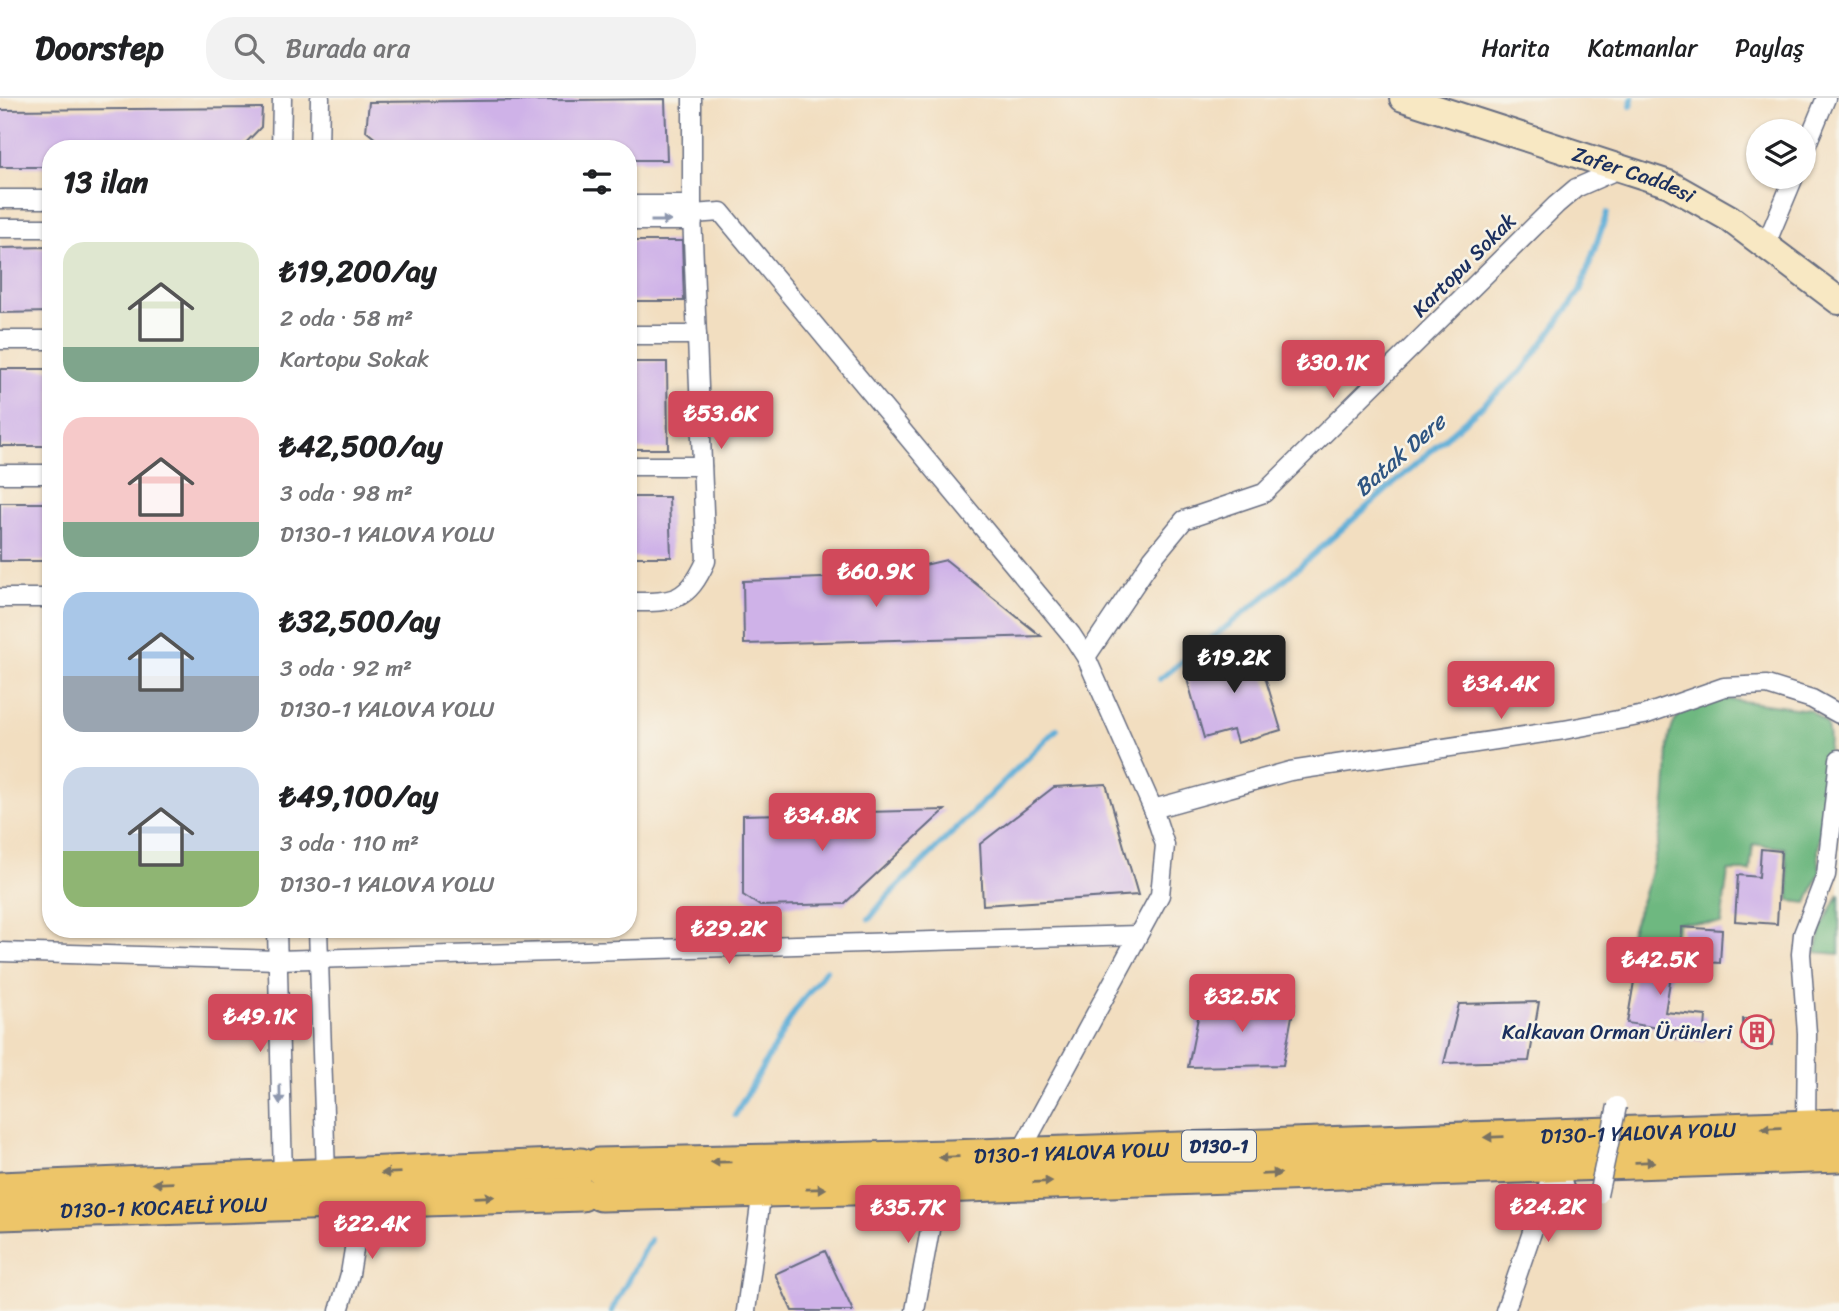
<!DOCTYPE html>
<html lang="tr">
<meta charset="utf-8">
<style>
body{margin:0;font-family:Sriracha,sans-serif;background:#f2f2f2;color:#202124;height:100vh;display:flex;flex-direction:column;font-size:26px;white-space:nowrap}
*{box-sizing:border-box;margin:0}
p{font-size:23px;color:#757577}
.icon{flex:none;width:38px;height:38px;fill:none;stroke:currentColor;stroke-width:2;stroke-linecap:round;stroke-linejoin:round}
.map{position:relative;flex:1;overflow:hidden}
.sheet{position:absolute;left:42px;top:42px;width:595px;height:798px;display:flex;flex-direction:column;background:#fff;border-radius:28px;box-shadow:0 2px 5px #0004}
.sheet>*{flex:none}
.buttons{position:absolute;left:1746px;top:21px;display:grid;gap:14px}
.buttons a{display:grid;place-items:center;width:70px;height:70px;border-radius:50%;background:#fff;box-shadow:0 2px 5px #0004;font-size:35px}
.price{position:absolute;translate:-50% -60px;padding:0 16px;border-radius:7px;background:#d1495b;color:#fff;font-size:23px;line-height:46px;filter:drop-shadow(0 2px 4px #0008)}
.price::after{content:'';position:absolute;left:50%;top:42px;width:21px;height:16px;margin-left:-10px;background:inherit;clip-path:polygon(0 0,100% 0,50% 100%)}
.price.current{background:#222;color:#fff}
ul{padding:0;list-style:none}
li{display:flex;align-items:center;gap:21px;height:175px;padding:0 21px}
li span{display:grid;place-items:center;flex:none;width:196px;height:140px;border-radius:21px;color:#555}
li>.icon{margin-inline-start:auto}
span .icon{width:84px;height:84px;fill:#fffc;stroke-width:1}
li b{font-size:30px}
h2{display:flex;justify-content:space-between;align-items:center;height:84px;padding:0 21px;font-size:30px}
header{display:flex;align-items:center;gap:42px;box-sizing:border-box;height:98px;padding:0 35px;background:#fff;border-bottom:2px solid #e0e0e0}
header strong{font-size:33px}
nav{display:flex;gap:38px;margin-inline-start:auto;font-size:24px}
.search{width:490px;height:63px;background:#f2f2f2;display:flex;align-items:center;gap:18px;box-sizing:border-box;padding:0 24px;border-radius:28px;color:#757577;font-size:26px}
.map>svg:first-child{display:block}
.forest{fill:#6eb880;stroke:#44746f;stroke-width:2}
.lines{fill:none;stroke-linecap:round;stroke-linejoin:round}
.stream{stroke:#5dadd7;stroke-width:6}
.building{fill:#cfb2e8}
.street-casing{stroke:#666c80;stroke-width:21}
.secondary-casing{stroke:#666c80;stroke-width:30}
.highway-casing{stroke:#666c80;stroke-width:37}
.street{stroke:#fff;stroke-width:18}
.secondary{stroke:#f8e8c3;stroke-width:26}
.highway{stroke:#edc569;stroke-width:33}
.street-bridge-casing{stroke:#666c80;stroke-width:21;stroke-linecap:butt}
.street-bridge{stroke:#fff;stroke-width:18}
.oneway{fill:#8d97ae}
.oneway2{fill:#797263}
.labels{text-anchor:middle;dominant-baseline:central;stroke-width:5;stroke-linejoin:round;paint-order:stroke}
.shield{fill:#f7f3e8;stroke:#5d6a87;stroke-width:2}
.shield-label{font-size:19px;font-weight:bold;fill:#1b2f5e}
.street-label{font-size:21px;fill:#1b2f5e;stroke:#f7f3e8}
.poi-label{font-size:21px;fill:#1b2f5e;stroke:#f7f3e8;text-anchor:end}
.water-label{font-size:23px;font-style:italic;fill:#2f5582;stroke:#f7f3e8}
</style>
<header>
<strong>Doorstep</strong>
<div class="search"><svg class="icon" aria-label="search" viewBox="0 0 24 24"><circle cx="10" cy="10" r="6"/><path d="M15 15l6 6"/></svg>Burada ara</div>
<nav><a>Harita</a><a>Katmanlar</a><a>Paylaş</a></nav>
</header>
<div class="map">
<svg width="1839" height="1213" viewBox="0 0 1839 1213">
<rect width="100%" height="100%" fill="#f7f3e8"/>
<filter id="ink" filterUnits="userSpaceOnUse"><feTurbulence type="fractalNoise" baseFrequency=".0143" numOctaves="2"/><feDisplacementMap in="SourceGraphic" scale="14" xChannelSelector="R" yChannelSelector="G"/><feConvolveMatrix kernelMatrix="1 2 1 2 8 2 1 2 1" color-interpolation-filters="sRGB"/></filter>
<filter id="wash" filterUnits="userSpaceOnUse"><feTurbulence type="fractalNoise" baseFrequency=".00686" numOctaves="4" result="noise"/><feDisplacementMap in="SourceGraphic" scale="28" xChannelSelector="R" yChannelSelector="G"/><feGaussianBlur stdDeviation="1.57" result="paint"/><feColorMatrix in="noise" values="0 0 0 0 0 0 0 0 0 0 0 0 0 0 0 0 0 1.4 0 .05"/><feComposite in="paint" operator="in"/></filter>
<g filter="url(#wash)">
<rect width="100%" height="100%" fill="#f2dec0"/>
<!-- forest -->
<g class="forest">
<path d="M1726,601L1810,612L1827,626L1829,642L1818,753L1820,774L1807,805L1790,803L1785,750L1753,746L1750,773H1728L1721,826L1678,824L1674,844L1628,841C1648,787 1665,737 1667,678C1668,661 1666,635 1677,620C1687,605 1710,604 1726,601Z"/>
<path d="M1839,796V856L1816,854L1822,829Z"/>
</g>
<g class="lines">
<!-- stream -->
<g class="stream">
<path d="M1631,8L1632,0"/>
<path d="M1160,581L1268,496L1524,271L1580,193L1607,115"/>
<path d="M869,821L888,798L1057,631"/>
<path d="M735,1017L796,911L826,872"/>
<path d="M612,1213L650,1142"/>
</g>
</g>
<g id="blocks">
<!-- building -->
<g class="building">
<path d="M665,1L667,62H628V51H388L366,33L369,4Z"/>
<path d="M262,10L261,29L240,51H51V69H0V12Z"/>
<path d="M628,143H682L684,203H628Z"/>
<path d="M51,149V214L0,215V150Z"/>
<path d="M628,264H667L668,351H628Z"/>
<rect x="0" y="271" width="51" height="77"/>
<path d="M628,399H669L671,459H628Z"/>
<rect x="0" y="405" width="51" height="58"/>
<path d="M946,462L1041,538L744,546L743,483L877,478Z"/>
<path d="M1254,542L1281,632L1237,645L1233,632L1204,640L1185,574L1213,566L1210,555Z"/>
<path d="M1106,686L1138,797L983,807L980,746L1054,689Z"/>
<path d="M945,712L844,806L760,808L743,797V717Z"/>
<path d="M1761,751L1781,753L1777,826L1735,823L1738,777L1759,779Z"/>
<path d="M1682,829L1722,832L1720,865L1680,862Z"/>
<path d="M1640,848L1675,853L1665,914L1706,918L1704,943L1671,940V932L1627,925Z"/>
<path d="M1295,902L1283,967L1188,969L1201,905Z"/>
<path d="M1539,904L1529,963L1444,965L1459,906Z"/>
<rect x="1743" y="921" width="29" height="26"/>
<path d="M825,1153L853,1213H792L775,1176Z"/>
</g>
</g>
</g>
<g filter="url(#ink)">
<use href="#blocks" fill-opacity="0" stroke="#666c80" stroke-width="2"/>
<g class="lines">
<defs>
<g id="street">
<path d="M281,51L282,0"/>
<path d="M319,51L320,0"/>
<path d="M1804,53L1826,0"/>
<path d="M0,101H51"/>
<path d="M628,107H692"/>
<path d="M692,116L721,114L1071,536L1086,559L1153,711L1165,747L1160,797L1020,1055"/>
<path d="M628,123H693"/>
<path d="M0,130H51"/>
<path d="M1766,146L1794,79"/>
<path d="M628,237H697"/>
<path d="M0,242H51"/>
<path d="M628,368H702"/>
<path d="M0,376H51"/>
<path d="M0,500H51"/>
<path d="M628,504C671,504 687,506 706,463L692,116V0"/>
<path d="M1086,559L1152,461L1184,422L1264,395L1556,107L1576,90L1617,72"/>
<path d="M1153,711L1290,673L1564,632L1644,617L1724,589L1767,587L1812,601L1839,616"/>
<path d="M277,831L283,1080"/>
<path d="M318,831L326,1077"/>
<path d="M0,854L277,862L1138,837"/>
<path d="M1806,1029L1807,935L1801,856L1803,836L1826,777L1839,661"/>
<path d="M1555,1067L1567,1096"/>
<path d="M339,1213L350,1176L362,1102"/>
<path d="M746,1213L762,1092"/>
<path d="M915,1213L938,1088"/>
<path d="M1505,1213L1555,1067"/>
</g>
<g id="secondary">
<path id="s1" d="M1403,0L1669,86L1729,120L1839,203"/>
</g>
<g id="highway">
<path id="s2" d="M598,1067L950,1059L1839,1028"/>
<path d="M0,1091L581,1067"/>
<path d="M601,1096L938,1088L1839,1057"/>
<path id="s3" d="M0,1115L582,1096"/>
</g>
</defs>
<!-- street casing -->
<use href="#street" class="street-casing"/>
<!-- secondary casing -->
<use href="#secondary" class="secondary-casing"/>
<!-- highway casing -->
<use href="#highway" class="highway-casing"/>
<!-- street -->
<use href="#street" class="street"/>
<!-- secondary -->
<use href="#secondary" class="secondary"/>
<!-- highway -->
<use href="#highway" class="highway"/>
<defs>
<path id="street-bridge" d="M1598,1097L1617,1008"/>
</defs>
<!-- street-bridge casing -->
<use href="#street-bridge" class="street-bridge-casing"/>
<!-- street-bridge -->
<use href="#street-bridge" class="street-bridge"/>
</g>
<!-- one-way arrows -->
<defs><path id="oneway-solid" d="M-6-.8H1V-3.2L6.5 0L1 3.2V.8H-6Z" transform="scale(1.75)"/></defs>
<g class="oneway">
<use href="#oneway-solid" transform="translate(661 123)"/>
<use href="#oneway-solid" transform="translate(280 997) rotate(89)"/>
</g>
<g class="oneway2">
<use href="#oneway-solid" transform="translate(1771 1030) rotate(178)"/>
<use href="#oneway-solid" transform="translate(1494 1039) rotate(178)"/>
<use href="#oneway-solid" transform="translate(949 1059) rotate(178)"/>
<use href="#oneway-solid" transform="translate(721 1064) rotate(179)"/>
<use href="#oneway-solid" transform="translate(1645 1064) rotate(-2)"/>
<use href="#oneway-solid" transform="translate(391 1075) rotate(178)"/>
<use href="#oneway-solid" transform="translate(1271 1076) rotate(-2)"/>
<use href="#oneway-solid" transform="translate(1043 1084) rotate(-2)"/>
<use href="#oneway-solid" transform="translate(163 1085) rotate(178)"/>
<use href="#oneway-solid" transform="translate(816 1091) rotate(-1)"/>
<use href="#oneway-solid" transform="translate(484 1099) rotate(-2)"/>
</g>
</g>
<!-- icons -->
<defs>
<symbol id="building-ring" viewBox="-11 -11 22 22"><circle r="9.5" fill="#f7f3e8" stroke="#d1495b" stroke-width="1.5"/><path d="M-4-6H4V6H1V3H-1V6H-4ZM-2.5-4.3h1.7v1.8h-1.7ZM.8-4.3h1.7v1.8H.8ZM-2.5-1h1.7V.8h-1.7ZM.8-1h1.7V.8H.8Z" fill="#d1495b"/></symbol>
</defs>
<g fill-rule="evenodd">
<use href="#building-ring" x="1738" y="915" width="38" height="38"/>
</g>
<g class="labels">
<!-- shield labels -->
<rect class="shield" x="1182" y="1032.5" width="74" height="31" rx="5"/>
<g class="shield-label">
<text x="1219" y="1048">D130-1</text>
</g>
<!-- street labels -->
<g class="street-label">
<text stroke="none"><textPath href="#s1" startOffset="243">Zafer Caddesi</textPath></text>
<text transform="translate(1464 167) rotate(-45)">Kartopu Sokak</text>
<text stroke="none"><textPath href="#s2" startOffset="1041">D130-1 YALOVA YOLU</textPath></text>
<text stroke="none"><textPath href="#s2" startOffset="474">D130-1 YALOVA YOLU</textPath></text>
<text stroke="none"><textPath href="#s3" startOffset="164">D130-1 KOCAELİ YOLU</textPath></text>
</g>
<!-- poi labels -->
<g class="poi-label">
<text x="1732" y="934">Kalkavan Orman Ürünleri</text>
</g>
<!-- water labels -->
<g class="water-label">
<text transform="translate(1400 357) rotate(-41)">Batak Dere</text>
</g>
</g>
</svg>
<div class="buttons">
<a><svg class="icon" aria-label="layers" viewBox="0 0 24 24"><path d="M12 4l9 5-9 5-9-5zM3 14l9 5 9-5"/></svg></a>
</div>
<b class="price" style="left:1333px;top:302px">₺30.1K</b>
<b class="price" style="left:721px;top:353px">₺53.6K</b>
<b class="price" style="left:876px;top:511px">₺60.9K</b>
<b class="price current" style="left:1234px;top:597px">₺19.2K</b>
<b class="price" style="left:1501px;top:623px">₺34.4K</b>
<b class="price" style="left:822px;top:755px">₺34.8K</b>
<b class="price" style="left:729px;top:868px">₺29.2K</b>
<b class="price" style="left:1660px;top:899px">₺42.5K</b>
<b class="price" style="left:1242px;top:936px">₺32.5K</b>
<b class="price" style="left:260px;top:956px">₺49.1K</b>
<b class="price" style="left:1548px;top:1146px">₺24.2K</b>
<b class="price" style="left:908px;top:1147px">₺35.7K</b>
<b class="price" style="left:372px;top:1163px">₺22.4K</b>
<section class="sheet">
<h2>13 ilan<svg class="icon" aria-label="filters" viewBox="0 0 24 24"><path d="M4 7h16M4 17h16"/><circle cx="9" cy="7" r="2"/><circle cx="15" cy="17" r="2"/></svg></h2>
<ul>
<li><span style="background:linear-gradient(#dfe7d0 75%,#7fa58c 0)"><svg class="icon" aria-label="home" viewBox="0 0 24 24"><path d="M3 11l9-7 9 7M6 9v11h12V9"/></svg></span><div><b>₺19,200/ay</b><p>2 oda · 58 m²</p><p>Kartopu Sokak</p></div></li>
<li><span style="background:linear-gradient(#f6c9c9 75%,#7fa58c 0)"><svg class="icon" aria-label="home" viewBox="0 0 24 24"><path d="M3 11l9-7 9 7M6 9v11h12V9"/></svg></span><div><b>₺42,500/ay</b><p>3 oda · 98 m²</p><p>D130-1 YALOVA YOLU</p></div></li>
<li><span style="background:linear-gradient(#a9c7e8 60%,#9aa5b1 0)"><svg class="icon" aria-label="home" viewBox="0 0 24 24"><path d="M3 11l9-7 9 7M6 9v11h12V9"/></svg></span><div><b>₺32,500/ay</b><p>3 oda · 92 m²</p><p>D130-1 YALOVA YOLU</p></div></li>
<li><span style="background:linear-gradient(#c9d6e8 60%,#8fb573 0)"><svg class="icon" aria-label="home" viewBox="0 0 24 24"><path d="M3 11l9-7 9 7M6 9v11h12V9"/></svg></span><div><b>₺49,100/ay</b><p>3 oda · 110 m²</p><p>D130-1 YALOVA YOLU</p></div></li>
</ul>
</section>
</div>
